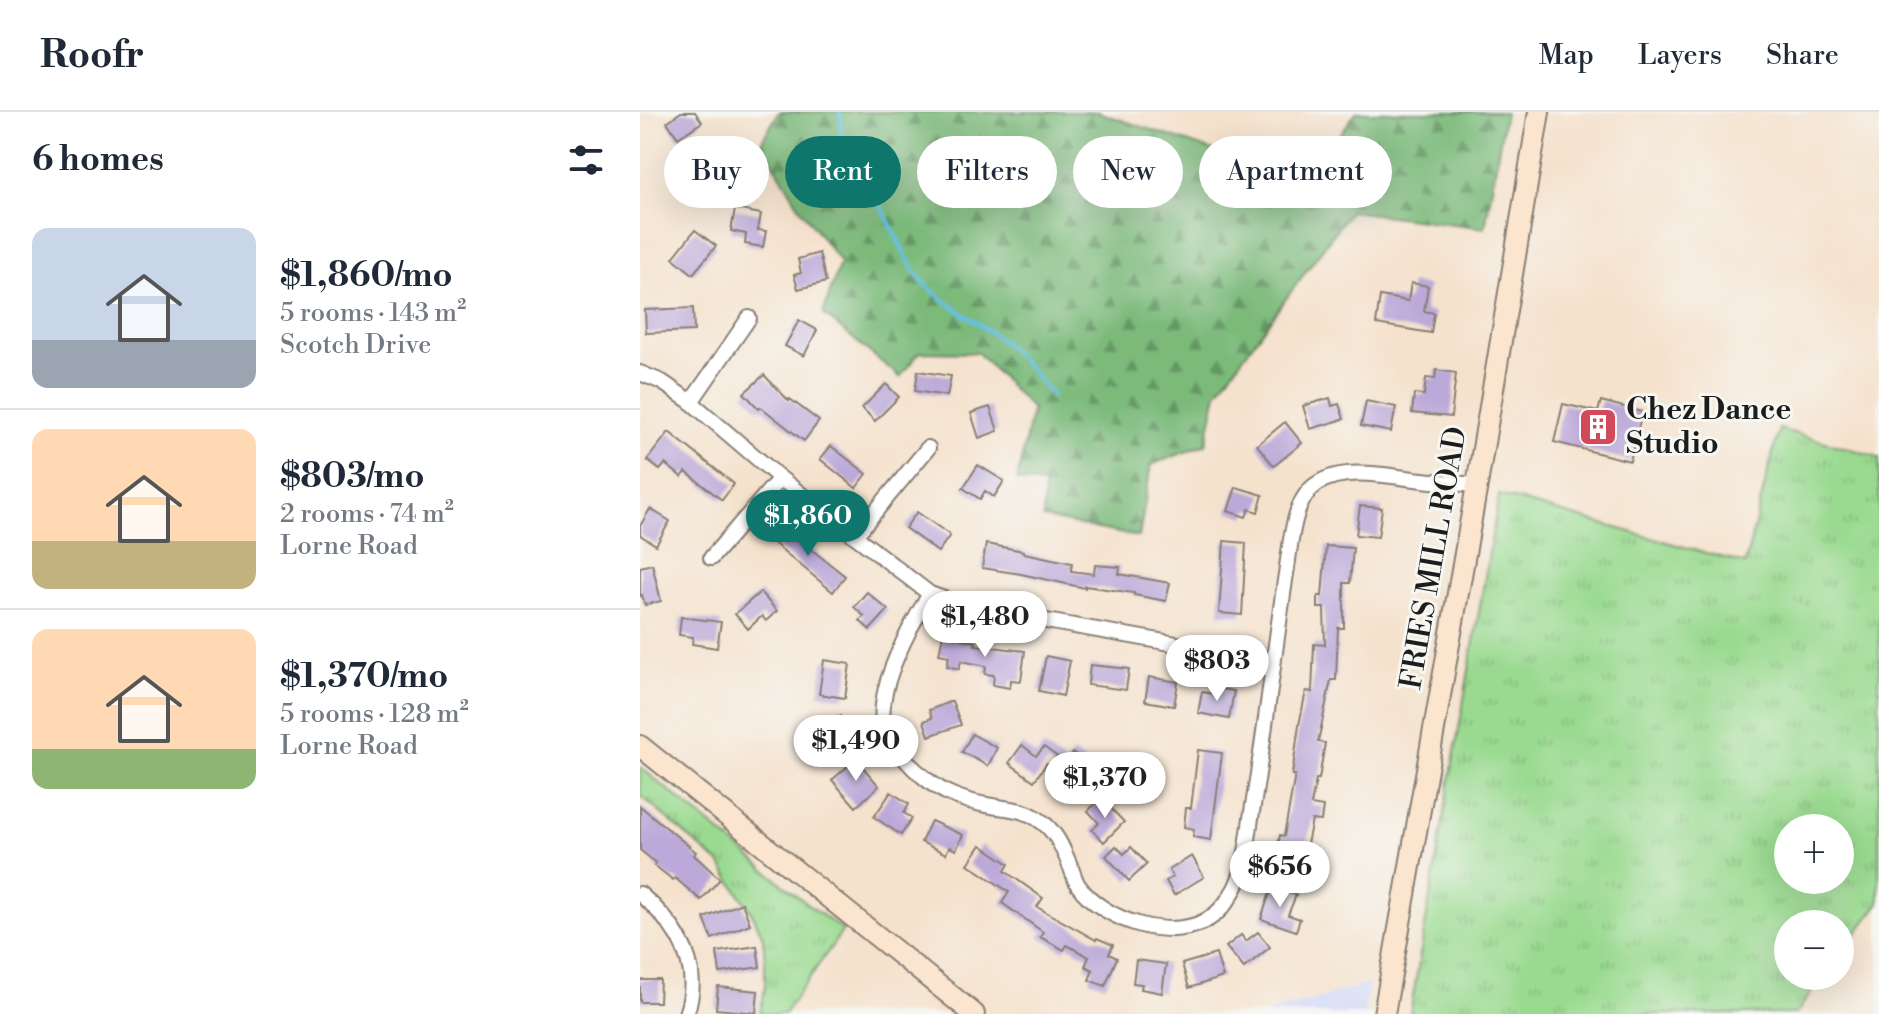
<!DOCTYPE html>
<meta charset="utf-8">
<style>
body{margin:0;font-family:"Libre Bodoni",serif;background:#f2f2f3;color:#1f2937;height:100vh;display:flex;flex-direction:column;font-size:30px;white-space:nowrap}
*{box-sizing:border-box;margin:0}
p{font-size:26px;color:#747a83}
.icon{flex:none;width:44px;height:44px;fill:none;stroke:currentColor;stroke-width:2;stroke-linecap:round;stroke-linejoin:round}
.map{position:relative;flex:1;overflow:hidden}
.details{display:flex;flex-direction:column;background:#fff;width:640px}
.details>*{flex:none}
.hud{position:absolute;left:24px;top:24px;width:760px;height:72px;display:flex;gap:16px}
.buttons{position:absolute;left:1134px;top:702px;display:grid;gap:16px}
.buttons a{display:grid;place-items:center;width:80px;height:80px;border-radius:50%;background:#fff;box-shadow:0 8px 32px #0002;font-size:40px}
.price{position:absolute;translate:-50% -68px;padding:0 18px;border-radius:28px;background:#fff;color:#222;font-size:26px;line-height:52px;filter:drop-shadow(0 2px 4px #0008)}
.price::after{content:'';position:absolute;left:50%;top:48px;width:24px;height:18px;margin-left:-12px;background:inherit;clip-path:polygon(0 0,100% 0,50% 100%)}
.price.active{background:#0f766e;color:#fff}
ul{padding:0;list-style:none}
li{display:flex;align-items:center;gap:24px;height:200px;padding:0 32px}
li+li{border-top:2px solid #e0e1e3}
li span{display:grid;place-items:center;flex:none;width:224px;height:160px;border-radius:16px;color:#555}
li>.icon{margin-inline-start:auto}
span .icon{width:96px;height:96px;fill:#fffc;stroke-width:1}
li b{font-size:34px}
h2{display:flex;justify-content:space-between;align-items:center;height:96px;padding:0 32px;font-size:34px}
.chip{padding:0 28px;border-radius:36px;background:#fff;box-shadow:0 8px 32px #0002;font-size:28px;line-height:72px}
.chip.active{background:#0f766e;color:#fff}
header{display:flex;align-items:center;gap:48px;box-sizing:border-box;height:112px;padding:0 40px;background:#fff;border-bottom:2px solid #e0e1e3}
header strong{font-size:38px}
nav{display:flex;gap:44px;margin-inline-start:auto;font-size:28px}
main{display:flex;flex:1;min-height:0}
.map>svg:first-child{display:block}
.built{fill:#d2d9f9}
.grass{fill:url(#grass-tufts);stroke:#5b7b56;stroke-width:2;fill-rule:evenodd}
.forest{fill:url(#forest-firs);stroke:#4c6b4b;stroke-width:2}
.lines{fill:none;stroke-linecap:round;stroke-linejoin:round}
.stream{stroke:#66c1e4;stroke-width:4}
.building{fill:#bca9d9}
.minor-casing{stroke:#887f74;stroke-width:18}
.secondary-casing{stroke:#887f74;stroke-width:24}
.minor{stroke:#fff;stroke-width:14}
.secondary{stroke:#fce5cf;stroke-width:20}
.labels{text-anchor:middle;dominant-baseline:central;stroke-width:6;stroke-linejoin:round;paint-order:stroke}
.poi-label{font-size:30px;font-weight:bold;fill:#1c1c1c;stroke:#f6f6f2;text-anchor:start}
.street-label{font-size:30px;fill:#1c1c1c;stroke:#f6f6f2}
</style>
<header>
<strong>Roofr</strong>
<nav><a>Map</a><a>Layers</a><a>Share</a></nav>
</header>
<main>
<section class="details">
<h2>6 homes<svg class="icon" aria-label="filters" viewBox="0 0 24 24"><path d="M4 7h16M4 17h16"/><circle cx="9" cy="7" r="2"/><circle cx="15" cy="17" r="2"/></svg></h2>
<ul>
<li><span style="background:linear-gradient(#c9d6e8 70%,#9aa5b1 0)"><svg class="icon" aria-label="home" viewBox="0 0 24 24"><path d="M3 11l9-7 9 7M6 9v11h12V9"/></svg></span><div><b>$1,860/mo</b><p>5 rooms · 143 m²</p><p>Scotch Drive</p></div></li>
<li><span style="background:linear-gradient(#ffd9b3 70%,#c2b280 0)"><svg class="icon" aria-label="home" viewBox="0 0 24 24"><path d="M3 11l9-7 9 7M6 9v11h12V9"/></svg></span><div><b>$803/mo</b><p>2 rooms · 74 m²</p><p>Lorne Road</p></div></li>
<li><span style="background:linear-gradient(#ffd9b3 75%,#8fb573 0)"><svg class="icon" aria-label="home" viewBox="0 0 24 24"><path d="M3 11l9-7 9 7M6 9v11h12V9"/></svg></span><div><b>$1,370/mo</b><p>5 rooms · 128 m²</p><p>Lorne Road</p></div></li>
</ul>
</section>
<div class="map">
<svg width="1239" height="902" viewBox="0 0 1239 902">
<defs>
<pattern id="grass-tufts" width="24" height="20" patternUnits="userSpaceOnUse" patternTransform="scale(2)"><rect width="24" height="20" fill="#9ada90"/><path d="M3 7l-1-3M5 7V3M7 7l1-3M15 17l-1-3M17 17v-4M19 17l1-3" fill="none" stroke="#84ba7c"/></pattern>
<pattern id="forest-firs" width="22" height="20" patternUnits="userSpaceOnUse" patternTransform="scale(2)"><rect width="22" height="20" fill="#7bba7a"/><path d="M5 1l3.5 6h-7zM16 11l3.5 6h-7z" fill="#649663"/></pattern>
</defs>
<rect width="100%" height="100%" fill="#f6f6f2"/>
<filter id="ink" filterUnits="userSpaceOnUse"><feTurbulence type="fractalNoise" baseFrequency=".0125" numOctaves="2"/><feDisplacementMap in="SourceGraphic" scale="16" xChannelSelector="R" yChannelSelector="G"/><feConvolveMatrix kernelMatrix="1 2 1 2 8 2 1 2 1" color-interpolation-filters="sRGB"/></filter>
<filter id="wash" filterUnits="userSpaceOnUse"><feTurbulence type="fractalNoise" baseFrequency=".006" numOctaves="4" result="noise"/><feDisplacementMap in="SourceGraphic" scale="32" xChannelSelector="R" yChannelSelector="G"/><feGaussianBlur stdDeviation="1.8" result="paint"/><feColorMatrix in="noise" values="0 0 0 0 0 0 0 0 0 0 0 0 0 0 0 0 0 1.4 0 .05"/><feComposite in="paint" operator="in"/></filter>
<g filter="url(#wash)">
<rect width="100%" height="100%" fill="#f5e2cd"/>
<!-- built -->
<path class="built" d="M729,872L724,902H624Z"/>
<!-- grass -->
<g class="grass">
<path d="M1139,317L1239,345V792L1200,842V812H1148V864H1183L1156,902H770L859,383L1105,452ZM1200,716V768H1148V716Z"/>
<path d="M0,655L171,795L203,818L144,902H120L125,876V850L123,825L111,799L80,752L0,683Z"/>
</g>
<!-- forest -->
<path class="forest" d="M139,0H458L666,70L716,0H865L845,116L710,99L577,281L566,332L511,353L499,425L403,406L404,372L377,369L392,297L338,241L280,240L260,265L183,202L200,150L160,96L121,30Z"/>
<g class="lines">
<!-- stream -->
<path class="stream" d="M200,0C201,16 200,33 206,48C214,67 231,81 242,97C255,118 262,142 277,162C297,188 327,203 353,222C376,239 394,262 412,284"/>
</g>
<g id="blocks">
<!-- building -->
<g class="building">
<path d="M41,0H55L62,10L38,26L27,10Z"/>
<path d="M95,97L121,102L118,118L126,119L123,135L105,132L106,122L91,119Z"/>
<path d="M55,118L76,134L53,162L33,146Z"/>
<path d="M179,141L186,170L158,177L154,163L161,161L158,147Z"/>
<path d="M771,171L788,174L784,199L794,201L791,221L736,212L740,184L768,189Z"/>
<path d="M53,196L54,219L6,221L5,198Z"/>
<path d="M159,208L177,218L164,244L145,234Z"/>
<path d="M796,258L816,261L811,305L772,301L774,282L784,283L786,266L795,267Z"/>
<path d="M278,259L311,264L307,284L275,279Z"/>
<path d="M124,263L149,289L150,287L179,309L164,329L121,295L119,297L104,281Z"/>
<path d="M246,272L259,285L235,309L222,296Z"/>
<path d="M690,286L692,294L699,292L704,307L670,317L663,294Z"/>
<path d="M726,289L756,295L751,320L721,314Z"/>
<path d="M961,289L1002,300L990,349L914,330L923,292L958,300Z"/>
<path d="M350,295L358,319L339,326L331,301Z"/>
<path d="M645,310L662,331L634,354L617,333Z"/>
<path d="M29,320L94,372L82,388L46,360L42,365L25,352L20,358L7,348Z"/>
<path d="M191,334L227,362L216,376L180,347Z"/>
<path d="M338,353L364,369L354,385L345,379L340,387L323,376Z"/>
<path d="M596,375L623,383L618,400L609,397L606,405L588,399Z"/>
<path d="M720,394L742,396L738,425L716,423Z"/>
<path d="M10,397L30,409L16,433L0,423V414Z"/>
<path d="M277,400L310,423L298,440L265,416Z"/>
<path d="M143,413L168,433L167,434L205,464L193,480L130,428Z"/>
<path d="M584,429L606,431L602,503L579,501Z"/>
<path d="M346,432L384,439V441L432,451L431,459L454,462L455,453L480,455L479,462L530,471L526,489L494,483V481L445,474V476L381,462L342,456Z"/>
<path d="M686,434L713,436L710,471H704V516H698L696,568H691L678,630L685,631L679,667H676L671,693L683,695L681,709L672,708L661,760L634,755L640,723L644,724L655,663H652L659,613L666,579L672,580L674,532L685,533L684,496H678V484H682Z"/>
<path d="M12,452L21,489L5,493L2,483L0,484V455Z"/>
<path d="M120,480L137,499L126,509L122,504L108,517L95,502Z"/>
<path d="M227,480L248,498L230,518L220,509L224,504L214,495Z"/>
<path d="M41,505L81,510L77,536L52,532L53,525L39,523Z"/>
<path d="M303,523L336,530L335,533L385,539L381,569L371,568L370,576L353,573L354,563L345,562L346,554L321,549L319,557L307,554L309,544L299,542Z"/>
<path d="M406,544L430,549L423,584L399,579Z"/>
<path d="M184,548L210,552L205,586L179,582Z"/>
<path d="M450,553L489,557L486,578L448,573Z"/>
<path d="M509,565L538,570L534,594L505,589Z"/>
<path d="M574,576L594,579L589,607L558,601L562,580L573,582Z"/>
<path d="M312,589L321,613L289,624L284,609L292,606L289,598Z"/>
<path d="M200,604L207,637L184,642L177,609Z"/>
<path d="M332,622L357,636L348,654L322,640Z"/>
<path d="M382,633L396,644L404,635L426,651L433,641L461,661L446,680L407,651L394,669L369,651Z"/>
<path d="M558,638L582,641L571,728L553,725L554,717L544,715L546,696H551Z"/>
<path d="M216,647L239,674L216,695L192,668Z"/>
<path d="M251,680L269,692L264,701L272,706L261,723L234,705Z"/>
<path d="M461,686L484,710L464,730L452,718L459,711L448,699Z"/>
<path d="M0,694L56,740L54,743L80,767L61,788L35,766L33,768L14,753L16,751L0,738Z"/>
<path d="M291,709L323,723L316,738L309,735L306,742L281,730Z"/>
<path d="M341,733L369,752L365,759L403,786L397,795L456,828L457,826L473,833L469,842L477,846L465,874L449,868L453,858L445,854L449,845L427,833L424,838L400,825L403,820L362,791L369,780L328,752Z"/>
<path d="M476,734L484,742L491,735L507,752L489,769L466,744Z"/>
<path d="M552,744L564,765L534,783L526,769L533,765L529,758Z"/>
<path d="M632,775L656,783L648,803L660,807L656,819L621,807Z"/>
<path d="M102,791L110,812L72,827L64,806Z"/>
<path d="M618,820L630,835L604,856L586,835L601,823L606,829Z"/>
<path d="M117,834L120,855L80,861L77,840Z"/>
<path d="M576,842L583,865L549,876L542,852Z"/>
<path d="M496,848L526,852L522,881L501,877L502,872L493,871Z"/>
<path d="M0,868H20L19,890H0Z"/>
<path d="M78,875L118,879L116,901L76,897Z"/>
</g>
</g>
</g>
<g filter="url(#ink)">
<use href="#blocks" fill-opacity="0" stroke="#887f74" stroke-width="2"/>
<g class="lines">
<defs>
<g id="minor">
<path d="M0,261L22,270L51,290L140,366L290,482L322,493L361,501L633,549"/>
<path d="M51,290L109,206"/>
<path d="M215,424L288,336"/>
<path d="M71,446L140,366"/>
<path d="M290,482C270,514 238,572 243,610C245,624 256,636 264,646C276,660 295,676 312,683C324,688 339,692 352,694C369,697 384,697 398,707C416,718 423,737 431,756C433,761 435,768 438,773C463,809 535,833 573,804C585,795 595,779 600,765C607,746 609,715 613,694C626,614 635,534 647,455C651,430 653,387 677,372C704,353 752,365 783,368C801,370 819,372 837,373"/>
<path d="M0,782C37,813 64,853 46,902"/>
</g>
<g id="secondary">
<path d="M0,634L334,902"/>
<path d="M744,902L837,373L899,0"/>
</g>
</defs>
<!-- minor casing -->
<use href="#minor" class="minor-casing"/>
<!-- secondary casing -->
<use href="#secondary" class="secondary-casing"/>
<!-- minor -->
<use href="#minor" class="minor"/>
<!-- secondary -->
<use href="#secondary" class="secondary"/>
</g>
</g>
<!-- icons -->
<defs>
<symbol id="building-square" viewBox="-11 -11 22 22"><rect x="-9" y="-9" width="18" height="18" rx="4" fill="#d1495b" stroke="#f6f6f2"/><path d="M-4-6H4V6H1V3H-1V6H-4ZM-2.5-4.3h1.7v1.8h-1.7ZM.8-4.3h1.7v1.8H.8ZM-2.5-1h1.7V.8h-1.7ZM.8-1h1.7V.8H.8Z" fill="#fff"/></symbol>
</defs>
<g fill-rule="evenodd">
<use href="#building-square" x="936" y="293" width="44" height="44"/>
</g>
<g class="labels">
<!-- poi labels -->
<g class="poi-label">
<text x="986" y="298">Chez Dance<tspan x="986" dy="34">Studio</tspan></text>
</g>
<!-- street labels -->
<g class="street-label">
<text transform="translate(794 446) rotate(-80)">FRIES MILL ROAD</text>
</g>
</g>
</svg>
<div class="buttons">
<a>+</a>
<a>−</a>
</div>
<b class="price active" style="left:168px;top:446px">$1,860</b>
<b class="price" style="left:345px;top:547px">$1,480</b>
<b class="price" style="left:577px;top:591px">$803</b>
<b class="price" style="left:216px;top:671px">$1,490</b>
<b class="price" style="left:465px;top:708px">$1,370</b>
<b class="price" style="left:640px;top:797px">$656</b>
<div class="hud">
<a class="chip">Buy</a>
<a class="chip active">Rent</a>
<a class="chip">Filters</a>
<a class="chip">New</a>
<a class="chip">Apartment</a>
</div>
</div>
</main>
